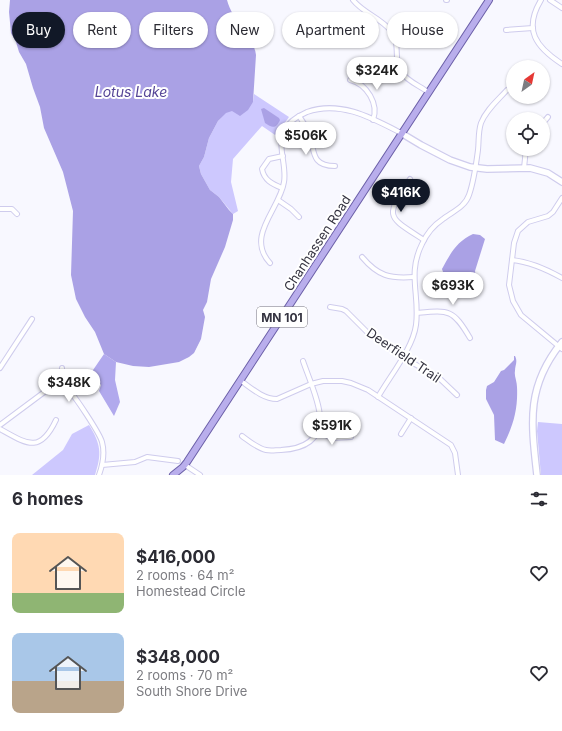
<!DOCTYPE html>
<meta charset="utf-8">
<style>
body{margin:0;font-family:Inter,sans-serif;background:#f2f2f3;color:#2b2b33;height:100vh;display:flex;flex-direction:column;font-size:15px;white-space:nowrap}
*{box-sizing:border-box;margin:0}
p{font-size:13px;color:#7c7c81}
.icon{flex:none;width:22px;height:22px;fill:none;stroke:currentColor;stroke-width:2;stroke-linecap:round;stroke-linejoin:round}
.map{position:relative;height:475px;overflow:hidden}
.details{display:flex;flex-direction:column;background:#fff;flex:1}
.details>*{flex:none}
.guide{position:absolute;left:12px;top:12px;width:538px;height:36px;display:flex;gap:8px}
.needle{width:26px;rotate:33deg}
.fabs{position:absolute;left:506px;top:60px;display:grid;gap:8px}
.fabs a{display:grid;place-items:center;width:44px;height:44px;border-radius:50%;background:#fff;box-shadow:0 1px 3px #0004;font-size:20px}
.price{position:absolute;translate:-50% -34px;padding:0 9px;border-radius:14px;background:#fff;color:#222;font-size:13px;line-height:26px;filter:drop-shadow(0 1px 2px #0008)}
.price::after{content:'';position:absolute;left:50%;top:24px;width:12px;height:9px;margin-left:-6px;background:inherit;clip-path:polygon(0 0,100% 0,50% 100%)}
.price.active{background:#111827;color:#fff}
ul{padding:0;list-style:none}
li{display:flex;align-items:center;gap:12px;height:100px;padding:0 12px}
li span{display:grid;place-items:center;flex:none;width:112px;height:80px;border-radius:8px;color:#555}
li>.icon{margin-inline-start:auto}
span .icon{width:48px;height:48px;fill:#fffc;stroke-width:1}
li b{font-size:17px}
h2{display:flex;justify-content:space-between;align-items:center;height:48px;padding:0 12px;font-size:17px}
.chip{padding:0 14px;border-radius:18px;background:#fff;box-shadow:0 1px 3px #0004;font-size:14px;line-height:36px}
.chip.active{background:#111827;color:#fff}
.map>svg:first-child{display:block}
.green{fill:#cdc8fe}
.forest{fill:#b1a9ed}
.water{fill:#aaa1e5}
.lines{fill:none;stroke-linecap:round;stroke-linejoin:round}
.street-casing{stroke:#cfcced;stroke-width:6}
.secondary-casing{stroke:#cfcced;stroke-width:8}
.primary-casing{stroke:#6c60a8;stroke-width:8}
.street{stroke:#fff;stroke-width:4}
.secondary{stroke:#fff;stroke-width:5.5}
.primary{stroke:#b9aeec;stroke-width:6}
.labels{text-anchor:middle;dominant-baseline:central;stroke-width:4;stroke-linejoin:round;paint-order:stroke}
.shield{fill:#fff;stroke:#72717a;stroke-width:1}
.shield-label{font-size:12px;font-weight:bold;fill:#353441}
.street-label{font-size:13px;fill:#353441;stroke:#fff}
.water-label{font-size:14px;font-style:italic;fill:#554596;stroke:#fff}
</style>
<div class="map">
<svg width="562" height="475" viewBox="0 0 562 475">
<rect width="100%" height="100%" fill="#f8f8ff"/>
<!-- green -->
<g class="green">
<path d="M254,94L289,117L281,128L278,137L262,126L233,159L231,182L238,211L233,214L219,197L210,190L201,174L199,166L204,157L209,138L218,121L226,112L253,102Z"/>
<path d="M538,422L562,424V475H541L537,431Z"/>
<path d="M89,425C101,444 102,454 95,475H32L63,450L72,434Z"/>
</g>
<!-- forest -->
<path class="forest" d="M104,354L116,362L115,380L120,402L114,416L99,391L101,385L91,373Z"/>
<!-- water -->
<g class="water">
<path d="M10,0H227C232,21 254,36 256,55L253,102L248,110L240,116L232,111L226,113L218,121L209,138L204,157L199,166L201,174L210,190L219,197L229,210L233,214V220L225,247L211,279L207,302L203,310L205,317L201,339L194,353L189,357L179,362L149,367L133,366L116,362L104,354L95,332L85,317L76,299L71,275L73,211L63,172L44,128L40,107L33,88L26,64L19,52L16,42L11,33L9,12Z"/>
<path d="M264,108L279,118L280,120C276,129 272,128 265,123L261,109Z"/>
<path d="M473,234L480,235L485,239L475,271L477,290L473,295H470L459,282L444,275L442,269C450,254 457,241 473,234Z"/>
<path d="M514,356H515C518,362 515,365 515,371C514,376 517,381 517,387C518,408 514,424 504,444L495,440L494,415L486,399V390L487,386L494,382L501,371L504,370L514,360Z"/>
</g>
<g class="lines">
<defs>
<g id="street">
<path d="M353,0C363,13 381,18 391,31C401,43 393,61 401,72C407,81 420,86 428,92"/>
<path d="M446,0H447"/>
<path d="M541,0C523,30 536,47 562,64"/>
<path d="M550,0L562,8"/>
<path d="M506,30L533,28"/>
<path d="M350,80C367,84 379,104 373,120"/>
<path d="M299,116C303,122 306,126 309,133C315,150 310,166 335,166"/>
<path d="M543,123L548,117"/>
<path d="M524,168L526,149"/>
<path d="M410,179C384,218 387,216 424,240"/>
<path d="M282,188C272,184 264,180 262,169L269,159L283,156"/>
<path d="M562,198L553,212L548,216L528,222L518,231L514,243L509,285L513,301L521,315L562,349"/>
<path d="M278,200L291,209L299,217"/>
<path d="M0,209H12L17,214"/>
<path d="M362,257C378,276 390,279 414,277"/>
<path d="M512,260C531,262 546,269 562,278"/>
<path d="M270,263C245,236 280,209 284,182C287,166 277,147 284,131C288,122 298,116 307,112C340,100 372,118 401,133"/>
<path d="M330,307L342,309L346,311L369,334L411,362L437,376L457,395"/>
<path d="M417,313C449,310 453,309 470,338"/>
<path d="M0,368L32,319"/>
<path d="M240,380C251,388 263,399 277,399L311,384L323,381H342L351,383L368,390L451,445L455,453L458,475"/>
<path d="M60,388L62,368"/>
<path d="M378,397C390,376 413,348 416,325C420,295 407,274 422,244C426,235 434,225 443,219C452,212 465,207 469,195C474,181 476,165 478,150C479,141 478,132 481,123C486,110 498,100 507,90"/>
<path d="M0,425L47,390C54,387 61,386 68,390C74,394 100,434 102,442C105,453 103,464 99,475"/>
<path d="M0,429C27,444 40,454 56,420"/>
<path d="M317,431L332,438L351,437"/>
<path d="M401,434L411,418"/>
<path d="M242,436C249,441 257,448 266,450C271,451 276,450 281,450C301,449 319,442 320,420C321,405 308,376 303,361"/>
<path d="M102,465L135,462L147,457L178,461"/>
<path d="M185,465L200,475"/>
</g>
<g id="secondary">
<path d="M401,133L421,145L450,160L470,167L487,169L530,168L548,173L562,182"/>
<path d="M537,475C531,422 526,386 562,342"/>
</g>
<path id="primary" d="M173,475L183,467L187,462L489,0"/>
</defs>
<!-- street casing -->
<use href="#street" class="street-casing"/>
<!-- secondary casing -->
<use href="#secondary" class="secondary-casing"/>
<!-- primary casing -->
<use href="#primary" class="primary-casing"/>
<!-- street -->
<use href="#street" class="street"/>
<!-- secondary -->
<use href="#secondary" class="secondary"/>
<!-- primary -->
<use href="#primary" class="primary"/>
</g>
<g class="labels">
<!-- shield labels -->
<rect class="shield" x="257" y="307" width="50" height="20" rx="3"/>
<g class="shield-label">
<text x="282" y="317">MN 101</text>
</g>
<!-- street labels -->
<g class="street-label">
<text transform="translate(317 243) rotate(-57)">Chanhassen Road</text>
<text transform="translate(404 355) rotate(34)">Deerfield Trail</text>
</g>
<!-- water labels -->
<g class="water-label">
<text x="131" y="91">Lotus Lake</text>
</g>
</g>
</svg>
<div class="fabs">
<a><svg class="needle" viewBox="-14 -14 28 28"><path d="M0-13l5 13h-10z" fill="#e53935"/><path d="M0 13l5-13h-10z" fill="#7c7c81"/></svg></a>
<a><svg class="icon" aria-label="locate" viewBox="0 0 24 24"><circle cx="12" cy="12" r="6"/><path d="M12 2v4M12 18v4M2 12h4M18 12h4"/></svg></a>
</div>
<b class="price" style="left:377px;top:91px">$324K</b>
<b class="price" style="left:306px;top:156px">$506K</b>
<b class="price active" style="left:401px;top:213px">$416K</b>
<b class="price" style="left:453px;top:306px">$693K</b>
<b class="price" style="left:69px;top:403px">$348K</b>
<b class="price" style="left:332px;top:446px">$591K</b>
<div class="guide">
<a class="chip active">Buy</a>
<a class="chip">Rent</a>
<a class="chip">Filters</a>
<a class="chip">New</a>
<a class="chip">Apartment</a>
<a class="chip">House</a>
</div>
</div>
<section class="details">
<h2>6 homes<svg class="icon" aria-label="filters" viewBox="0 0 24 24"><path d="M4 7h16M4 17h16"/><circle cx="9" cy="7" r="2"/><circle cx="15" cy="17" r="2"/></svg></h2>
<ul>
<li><span style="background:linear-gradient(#ffd9b3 75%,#8fb573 0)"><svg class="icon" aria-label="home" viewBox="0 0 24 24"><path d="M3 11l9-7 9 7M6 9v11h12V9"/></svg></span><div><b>$416,000</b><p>2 rooms · 64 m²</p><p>Homestead Circle</p></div><svg class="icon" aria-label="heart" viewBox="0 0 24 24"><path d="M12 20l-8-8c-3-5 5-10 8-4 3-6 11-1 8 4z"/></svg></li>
<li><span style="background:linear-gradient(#a9c7e8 60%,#b9a48a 0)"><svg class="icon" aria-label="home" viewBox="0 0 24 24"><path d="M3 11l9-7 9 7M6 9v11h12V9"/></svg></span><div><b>$348,000</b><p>2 rooms · 70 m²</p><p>South Shore Drive</p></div><svg class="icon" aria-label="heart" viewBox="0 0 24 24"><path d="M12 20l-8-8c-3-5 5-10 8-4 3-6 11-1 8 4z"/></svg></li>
</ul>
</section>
